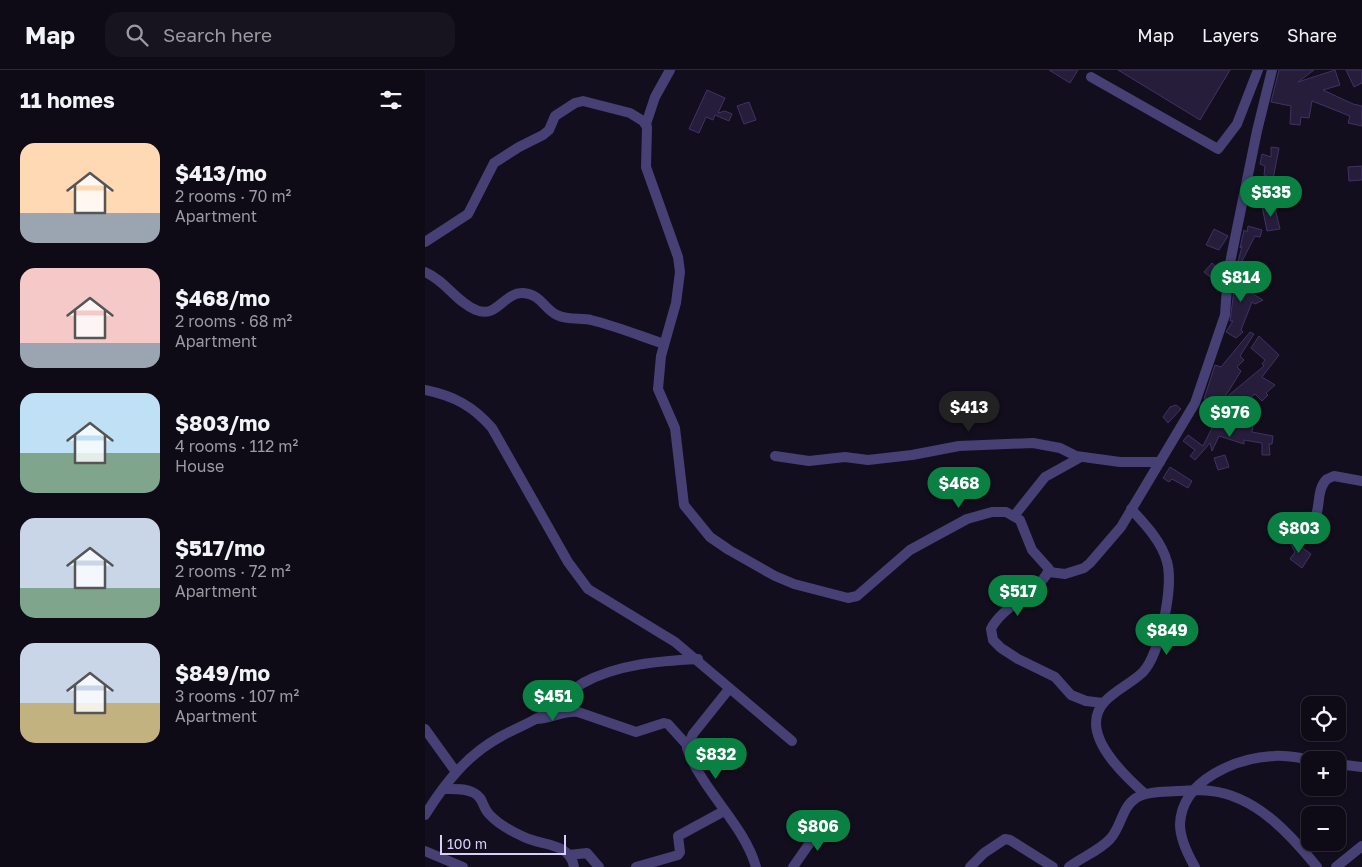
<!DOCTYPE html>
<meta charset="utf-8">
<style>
body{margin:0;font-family:"Golos Text",sans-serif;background:#17131f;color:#f1f3f6;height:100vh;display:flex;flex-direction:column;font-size:19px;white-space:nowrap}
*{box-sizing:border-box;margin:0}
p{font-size:16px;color:#9b9aa1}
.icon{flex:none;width:28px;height:28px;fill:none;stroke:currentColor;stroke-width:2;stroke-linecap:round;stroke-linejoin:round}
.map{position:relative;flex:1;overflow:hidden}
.side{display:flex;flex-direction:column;background:#0e0a16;width:425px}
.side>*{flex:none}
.controls{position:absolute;left:876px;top:626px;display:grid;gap:10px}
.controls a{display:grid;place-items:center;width:45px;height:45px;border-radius:10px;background:#0e0a16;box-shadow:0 1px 4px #0004,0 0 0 1px #2e2b35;font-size:25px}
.scale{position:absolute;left:15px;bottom:12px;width:126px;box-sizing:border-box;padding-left:5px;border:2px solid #d9d0f9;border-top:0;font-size:14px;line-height:18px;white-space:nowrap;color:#d9d0f9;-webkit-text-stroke:4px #120e1d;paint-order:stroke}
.price{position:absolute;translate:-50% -42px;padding:0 11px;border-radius:18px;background:#0b8043;color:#fff;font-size:16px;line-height:32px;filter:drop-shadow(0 1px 2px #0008)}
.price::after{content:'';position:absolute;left:50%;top:30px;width:15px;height:11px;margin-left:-8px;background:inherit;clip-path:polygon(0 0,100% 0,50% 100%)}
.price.active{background:#222;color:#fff}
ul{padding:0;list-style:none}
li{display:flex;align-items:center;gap:15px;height:125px;padding:0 20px}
li span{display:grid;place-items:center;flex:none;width:140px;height:100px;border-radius:15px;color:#555}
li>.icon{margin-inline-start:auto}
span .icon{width:60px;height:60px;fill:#fffc;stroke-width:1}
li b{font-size:21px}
h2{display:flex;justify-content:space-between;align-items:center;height:60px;padding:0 20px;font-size:21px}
header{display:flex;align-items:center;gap:30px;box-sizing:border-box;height:70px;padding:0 25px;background:#0e0a16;border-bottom:1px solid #2e2b35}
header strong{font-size:24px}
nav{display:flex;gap:28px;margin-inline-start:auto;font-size:18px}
.search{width:350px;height:45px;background:#17131f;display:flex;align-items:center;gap:12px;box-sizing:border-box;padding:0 18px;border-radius:15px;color:#9b9aa1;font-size:19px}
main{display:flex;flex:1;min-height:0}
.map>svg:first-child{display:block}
.building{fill:#261d3b;stroke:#413264}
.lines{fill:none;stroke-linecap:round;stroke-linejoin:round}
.minor{stroke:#474075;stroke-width:10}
</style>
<header>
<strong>Map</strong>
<div class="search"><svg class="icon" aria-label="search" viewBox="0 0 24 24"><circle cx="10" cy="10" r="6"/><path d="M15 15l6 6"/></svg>Search here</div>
<nav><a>Map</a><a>Layers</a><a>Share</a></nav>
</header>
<main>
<section class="side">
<h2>11 homes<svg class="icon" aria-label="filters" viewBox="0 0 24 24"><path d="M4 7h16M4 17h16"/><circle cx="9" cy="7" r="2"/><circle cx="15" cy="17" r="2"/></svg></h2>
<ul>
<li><span style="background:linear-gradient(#ffd9b3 70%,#9aa5b1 0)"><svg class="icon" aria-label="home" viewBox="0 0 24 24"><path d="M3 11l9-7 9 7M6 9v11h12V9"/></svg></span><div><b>$413/mo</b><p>2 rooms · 70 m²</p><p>Apartment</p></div></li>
<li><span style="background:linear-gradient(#f6c9c9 75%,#9aa5b1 0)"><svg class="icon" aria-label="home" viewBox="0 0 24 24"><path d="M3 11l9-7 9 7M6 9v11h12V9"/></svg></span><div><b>$468/mo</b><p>2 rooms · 68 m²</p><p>Apartment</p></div></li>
<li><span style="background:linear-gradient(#bfe0f5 60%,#7fa58c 0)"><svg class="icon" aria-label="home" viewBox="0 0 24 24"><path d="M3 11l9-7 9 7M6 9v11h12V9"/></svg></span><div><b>$803/mo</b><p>4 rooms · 112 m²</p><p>House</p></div></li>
<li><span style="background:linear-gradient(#c9d6e8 70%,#7fa58c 0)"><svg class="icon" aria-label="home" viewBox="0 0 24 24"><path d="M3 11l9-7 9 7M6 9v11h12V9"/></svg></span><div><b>$517/mo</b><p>2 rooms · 72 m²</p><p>Apartment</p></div></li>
<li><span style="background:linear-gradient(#c9d6e8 60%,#c2b280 0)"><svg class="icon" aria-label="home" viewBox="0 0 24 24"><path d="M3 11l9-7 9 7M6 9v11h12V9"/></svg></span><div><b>$849/mo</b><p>3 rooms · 107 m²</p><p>Apartment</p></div></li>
</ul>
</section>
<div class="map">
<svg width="937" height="797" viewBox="0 0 937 797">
<rect width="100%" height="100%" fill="#120e1d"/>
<!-- building -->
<g class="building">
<path d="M624,0H653L645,13Z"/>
<path d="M693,0H805L775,50Z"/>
<path d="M854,0H889L873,12L910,0L915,15L898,20L928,34L937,36V56L923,53L925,46L887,31L884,48L876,47L875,55L865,54L866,36L846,32Z"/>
<path d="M921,0H937V13L929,17Z"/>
<path d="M282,20L300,28L293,43L300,41L307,44L304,51L290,45L288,50L281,47L274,63L264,59Z"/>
<path d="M324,32L331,50L319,54L312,36Z"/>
<path d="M846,77L854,78L848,109L839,105L840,96L835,94L837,84L846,87Z"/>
<path d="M937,96V110L924,111L923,97Z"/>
<path d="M849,134L855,159L842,161L837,136Z"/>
<path d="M823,156L837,160L835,167L830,166L816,193L813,192L817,176L815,178L819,160L822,162Z"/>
<path d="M789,159L803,166L794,180L781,175Z"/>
<path d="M787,193L796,201L789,210L779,202Z"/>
<path d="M812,197L825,201L820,219L838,230L830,234L827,232L816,260L818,262L811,268L801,262L808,251H805Z"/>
<path d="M825,262L829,264L815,286L819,290L812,297L816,301L798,330L839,296L837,294L840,290L826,278L834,266L854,285L837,307L850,315L841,323L843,325L837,331L830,324L821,331L815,327L810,338L796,330L786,346L779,342L786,330L779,329L790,295L796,297Z"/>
<path d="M751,335L756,339L743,353L738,347L745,337Z"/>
<path d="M787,350L813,358V352L828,356L827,362L848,366L847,374H844L845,385H837V373L819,370V374L794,366L787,381L785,373L770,390L765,386L770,380L758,371L763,365L778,376L787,358L785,356Z"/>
<path d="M800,385L804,397L793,400L789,388Z"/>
<path d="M745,397L767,411L763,418L747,409L744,412L738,408Z"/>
<path d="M861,466L886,484L877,498L865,489L870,482Z"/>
</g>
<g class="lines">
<!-- minor -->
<g class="minor">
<path d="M666,7L793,79L812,54L833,0"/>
<path d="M221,54L230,27L245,0"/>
<path d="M0,172L43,144L69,93L94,77L118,65L124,60L130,46L150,33L158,31L205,43L218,51L222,57L221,97L253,187L255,202L251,233L236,286L233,319L250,358L259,435L285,467L304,480L350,506L369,514L423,528L432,526L485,480L542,449L567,442H581L595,450L607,480L624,499C618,519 577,536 566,559L568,570L576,578L593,589L630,607L646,625L661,631L678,633"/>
<path d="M0,202C21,211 31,232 51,240C72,249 79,222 98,223C116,224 119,239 132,245C142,250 156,248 166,250C191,256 215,266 239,274"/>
<path d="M0,320C29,326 48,336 67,358L143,492L163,519L250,572L367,671"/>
<path d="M350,386L384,391L420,387L443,390L487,385L534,376L608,373L635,378L651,386L695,392H735"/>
<path d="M706,439C720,454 737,472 742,492C749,516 735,584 718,602C702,618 671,627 671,653C671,679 702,708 720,724"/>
<path d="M589,446L620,407L656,387"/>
<path d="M872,467C877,463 883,460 887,454C897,441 890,420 902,409L909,406L937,411"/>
<path d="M624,502L640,504L659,498L665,493L696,457L770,333L800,245L803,203L808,178L832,61L847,0"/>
<path d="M304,619L268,664L262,678C277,721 319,754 331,797"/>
<path d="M111,649C126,649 139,640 153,642L211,662L239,653L243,654L262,675"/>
<path d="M0,659L31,702"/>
<path d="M912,694L937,697"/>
<path d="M18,719C28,719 40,718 49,723C59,728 57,737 64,744C72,753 88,762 99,767C117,776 145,772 149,797"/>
<path d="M0,745C20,713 42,685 75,667C89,659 103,654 116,646C131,636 143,622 158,613C193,594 234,591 273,589"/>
<path d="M0,781L38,797"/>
<path d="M144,785L162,783L174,797"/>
<path d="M211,797L253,785L255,782L253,766L299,741"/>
<path d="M368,797L398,754"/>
<path d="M545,797L559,783L580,769L585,770L628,797"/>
<path d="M644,797C657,787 674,781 685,769C697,756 696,738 711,728C723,721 739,722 752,721C763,721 775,719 786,721C831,726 865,764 892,797"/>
<path d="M770,797C763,785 755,768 755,754C757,709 812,688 849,686C861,685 875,688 887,690"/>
<path d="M911,797L937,776"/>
</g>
</g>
</svg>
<div class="controls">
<a><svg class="icon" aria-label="locate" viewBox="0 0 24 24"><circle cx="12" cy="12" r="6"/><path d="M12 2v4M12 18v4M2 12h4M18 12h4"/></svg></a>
<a>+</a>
<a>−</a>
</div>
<div class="scale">100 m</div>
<b class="price" style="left:846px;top:148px">$535</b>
<b class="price" style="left:816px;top:233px">$814</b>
<b class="price active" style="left:544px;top:363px">$413</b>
<b class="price" style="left:805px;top:368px">$976</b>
<b class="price" style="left:534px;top:439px">$468</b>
<b class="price" style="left:874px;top:484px">$803</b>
<b class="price" style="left:593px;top:547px">$517</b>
<b class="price" style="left:742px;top:586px">$849</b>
<b class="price" style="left:128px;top:652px">$451</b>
<b class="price" style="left:291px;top:710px">$832</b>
<b class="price" style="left:393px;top:782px">$806</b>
</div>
</main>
